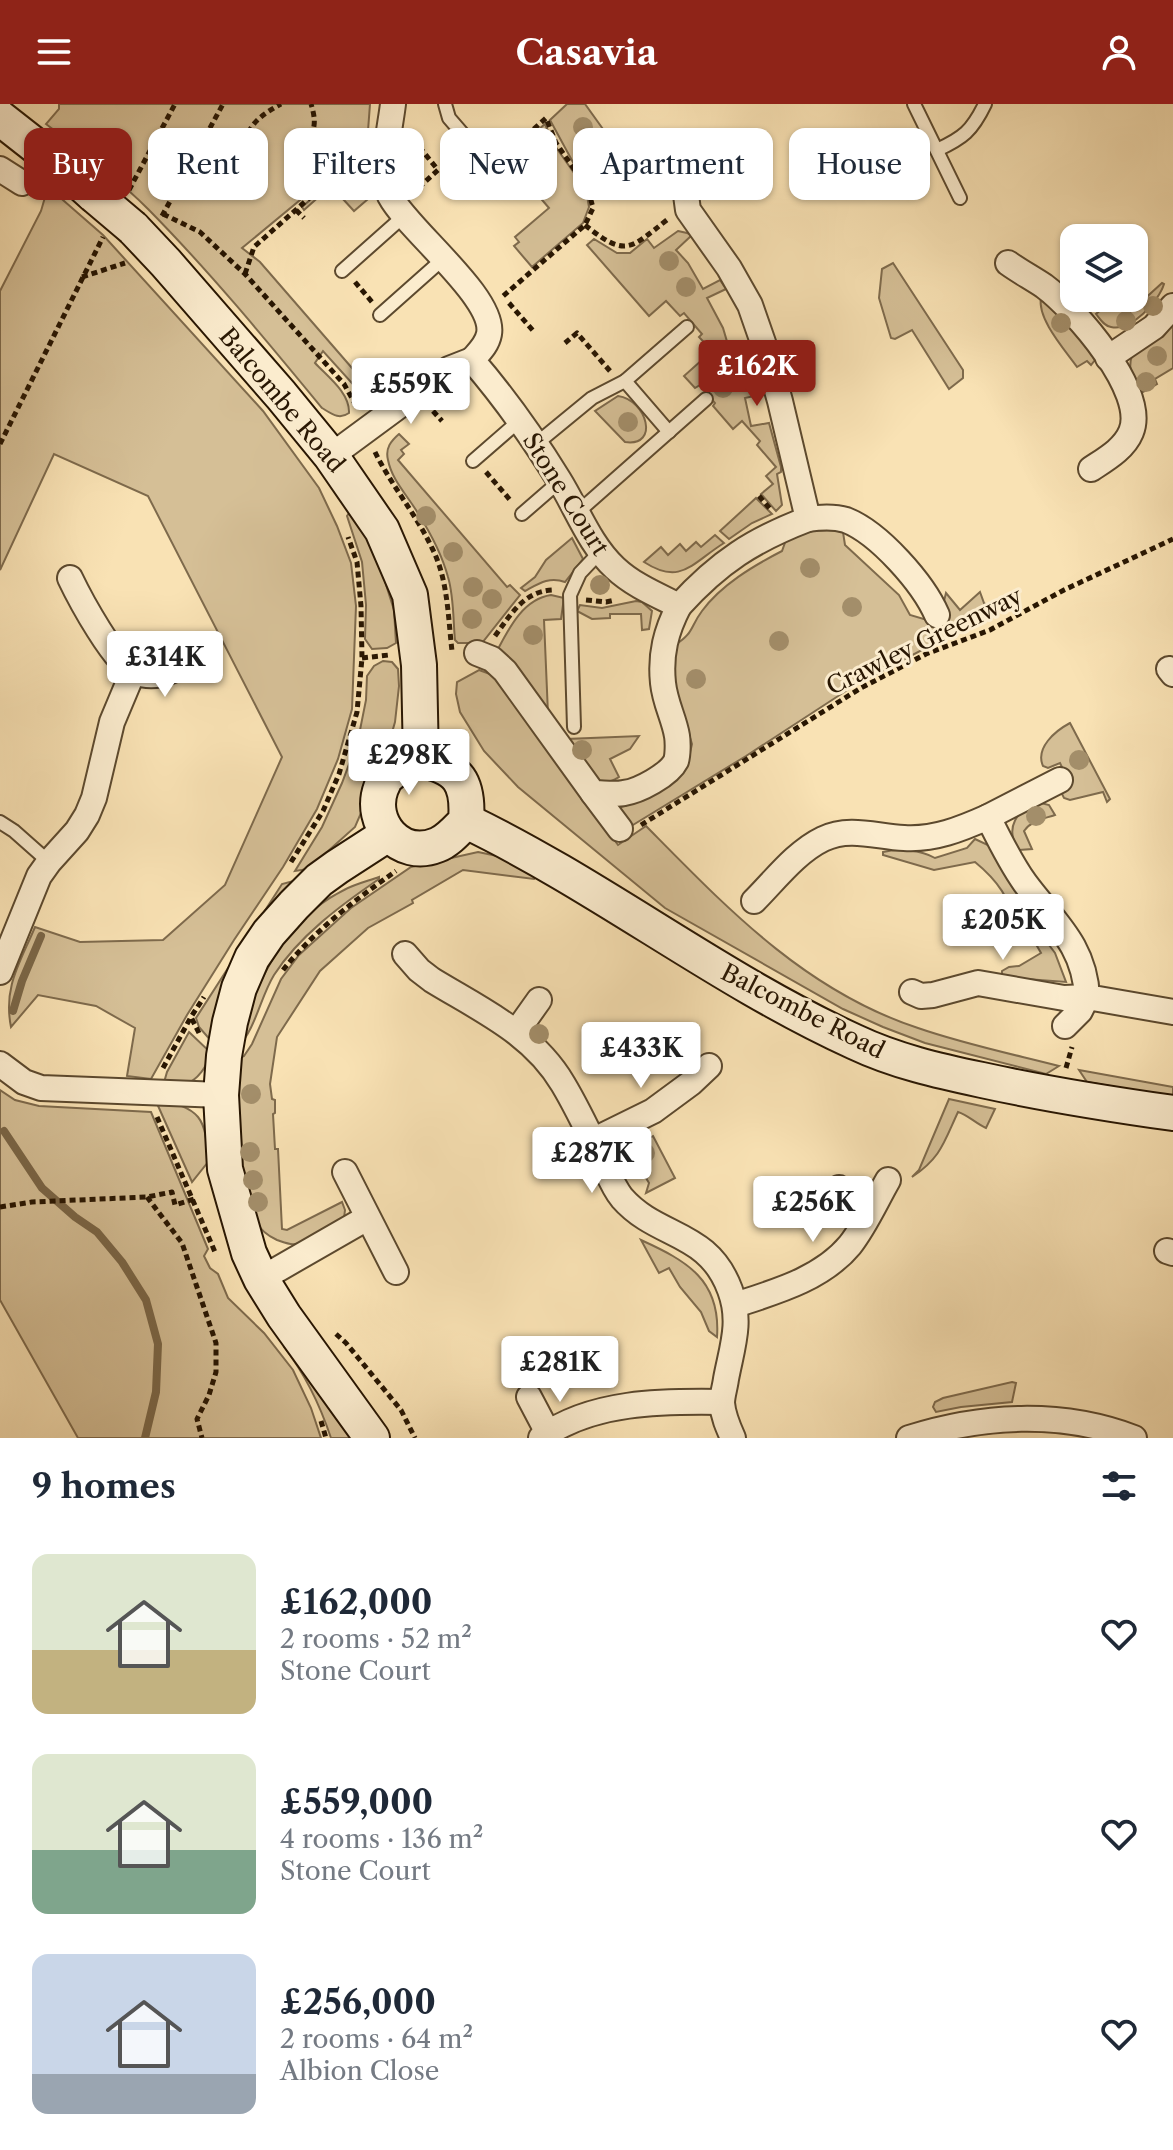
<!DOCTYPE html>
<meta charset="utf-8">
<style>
body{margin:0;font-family:"Libre Caslon Text",serif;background:#f6f6f7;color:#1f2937;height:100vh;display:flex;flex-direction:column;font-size:30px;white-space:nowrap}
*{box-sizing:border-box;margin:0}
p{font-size:26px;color:#747a83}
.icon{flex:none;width:44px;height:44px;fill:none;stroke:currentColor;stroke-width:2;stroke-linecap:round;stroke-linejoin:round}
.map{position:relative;height:1334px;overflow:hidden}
.sheet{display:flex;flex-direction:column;background:#fff;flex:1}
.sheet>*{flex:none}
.top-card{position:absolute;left:24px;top:24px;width:1126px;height:72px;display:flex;gap:16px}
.buttons{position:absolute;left:1060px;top:120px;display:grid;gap:16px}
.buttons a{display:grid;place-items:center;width:88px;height:88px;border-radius:16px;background:#fff;box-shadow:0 2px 6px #0004;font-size:40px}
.price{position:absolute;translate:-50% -68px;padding:0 18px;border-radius:8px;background:#fff;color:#222;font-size:26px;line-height:52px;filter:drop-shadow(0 2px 4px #0008)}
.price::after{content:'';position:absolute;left:50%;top:48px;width:24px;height:18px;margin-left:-12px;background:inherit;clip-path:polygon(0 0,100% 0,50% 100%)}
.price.active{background:#8f2418;color:#fff}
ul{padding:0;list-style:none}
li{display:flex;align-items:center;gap:24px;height:200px;padding:0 32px}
li span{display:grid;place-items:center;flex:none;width:224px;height:160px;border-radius:16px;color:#555}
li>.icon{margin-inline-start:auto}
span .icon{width:96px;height:96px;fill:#fffc;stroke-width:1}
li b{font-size:34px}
h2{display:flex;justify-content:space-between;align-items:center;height:96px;padding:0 32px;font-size:34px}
.tag{padding:0 28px;border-radius:16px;background:#fff;box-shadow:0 2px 6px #0004;font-size:28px;line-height:72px}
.tag.active{background:#8f2418;color:#fff}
header{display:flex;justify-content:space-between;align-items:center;height:104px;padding:0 32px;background:#8f2418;color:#fff;font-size:36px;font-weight:700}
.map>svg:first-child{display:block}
.green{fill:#d5bf96;stroke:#7e6a4c;stroke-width:2}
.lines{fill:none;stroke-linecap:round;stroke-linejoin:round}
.stream{stroke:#7b6748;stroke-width:8}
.lane-casing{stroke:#5c492e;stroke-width:16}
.street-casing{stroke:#5c492e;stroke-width:28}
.secondary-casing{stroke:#281602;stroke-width:38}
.path{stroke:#281602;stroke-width:5;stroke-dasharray:6 4;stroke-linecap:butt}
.lane{stroke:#fbecce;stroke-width:12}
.street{stroke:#fbecce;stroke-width:24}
.secondary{stroke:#fbecce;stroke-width:34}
.secondary-bridge-casing{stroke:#281602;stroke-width:38;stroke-linecap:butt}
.secondary-bridge{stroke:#fbecce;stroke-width:34}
.tree{fill:#a38e6a}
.labels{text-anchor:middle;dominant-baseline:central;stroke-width:6;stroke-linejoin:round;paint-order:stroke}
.street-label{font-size:24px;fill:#281602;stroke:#fbecce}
</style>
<header><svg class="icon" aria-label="menu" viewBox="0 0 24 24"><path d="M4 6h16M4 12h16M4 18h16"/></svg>Casavia<svg class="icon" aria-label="person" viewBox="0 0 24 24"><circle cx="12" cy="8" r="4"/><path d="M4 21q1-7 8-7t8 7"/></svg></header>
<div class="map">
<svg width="1173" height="1334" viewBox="0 0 1173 1334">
<rect width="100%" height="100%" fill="#f9e2b4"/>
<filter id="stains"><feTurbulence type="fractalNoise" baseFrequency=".0025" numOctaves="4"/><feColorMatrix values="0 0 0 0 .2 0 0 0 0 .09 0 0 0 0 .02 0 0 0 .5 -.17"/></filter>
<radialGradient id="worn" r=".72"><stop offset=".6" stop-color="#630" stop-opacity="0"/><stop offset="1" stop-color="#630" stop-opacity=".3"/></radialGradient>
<!-- green -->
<g class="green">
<path d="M59,0H370L365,67L334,68L242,144L260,158L378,294L369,298L323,247L315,259C328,273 350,289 349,309C339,316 332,310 322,304C266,236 211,169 149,106C118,75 81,47 46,20L59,5Z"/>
<path d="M567,0H585L623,53L589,80L575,62L550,16Z"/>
<path d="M545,20L553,39L586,86L589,103L583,119L532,163L514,142L519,138L515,133L549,104L519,69L522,66L509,51Z"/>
<path d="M364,74V88L368,95L354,107L331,82L304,106L302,103L334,75Z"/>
<path d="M48,83L103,131L263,307L319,384L337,422L351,459L356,502L352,605L338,655L317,705L283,763L234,836L187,911L151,975L127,972L135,924L96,902L38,891L11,923C3,883 20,859 35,823L80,838L163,836L225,781L282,653L148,392L54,350L0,466V187L41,107Z"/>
<path d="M678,127L687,129L692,131L676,146L688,159L703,185L720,176L726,185L707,194L723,224L741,285L761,281L763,290L745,294L751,322L769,319L781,363V368L777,370L782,401L776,407L761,390L773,380L766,372L776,363L757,341L760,337L742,317L733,325L713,302L715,299L700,281L695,284L684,272L712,247L699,233L702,230L684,209L680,212L666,197L649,212L587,141L594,135L617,149H630L647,135L654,144Z"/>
<path d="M893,159L963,266V274L949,285L912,226L895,235L891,234L879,194L882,165Z"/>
<path d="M1162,179L1164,180C1159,197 1131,228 1111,223C1104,222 1100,215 1096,210L1115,194L1129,209Z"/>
<path d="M1041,194L1074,224L1095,256L1091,261L1087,257L1077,263C1065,246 1037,215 1041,194Z"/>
<path d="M1173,223V264L1155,275L1157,280L1143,288C1133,276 1127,268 1132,251L1168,224Z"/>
<path d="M618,292C647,296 660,343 625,338L595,307Z"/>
<path d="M399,330L409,340L401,346L404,350L398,356L507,483L510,481L520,491L482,539H458L455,536C453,516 454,493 448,473C442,451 431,430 419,411C409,393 392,377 388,356C385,344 391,337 399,330Z"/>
<path d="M756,394L772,410L752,419L729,435L720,427Z"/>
<path d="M350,408L370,437L381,465L394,506L396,539L387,544L372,545L365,535L366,501L362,458L347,412Z"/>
<path d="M833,426L843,428L845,441L899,491L910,511L927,516L934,514L943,535L855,581L746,652L628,724L615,705L633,699L675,672L689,653L692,640L669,564L675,541C694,529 690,523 702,507C721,481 753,462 782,447L787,433L811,427Z"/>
<path d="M715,431L724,439C692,459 681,482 644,458L661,443L668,451L680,440L686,447L696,438L701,443Z"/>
<path d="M572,434L583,455L565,478C549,472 538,480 525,487L521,484L535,473L546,456Z"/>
<path d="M980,488L984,499L995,507L952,529L943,510L947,508L944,497L946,489L960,506Z"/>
<path d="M551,491L564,494L561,515L544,516L548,610L498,545C510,522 524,495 551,491Z"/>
<path d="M636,497L642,498L652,507L649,525L642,526L641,510H610V514L592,515L577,507L580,501L602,504Z"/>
<path d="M383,557L392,558L398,565L399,582L395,618L385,653L355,723L308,765L295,767L322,723L342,679L358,636L366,596L367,572L374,562Z"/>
<path d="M479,566L490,570L499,578L618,741L646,722C727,804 805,887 918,924C964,940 1012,950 1059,962L1046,970L925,939L883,923L843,905L665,804L518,683L484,647L460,608L456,590L457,578Z"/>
<path d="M1070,619L1110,695L1107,698L1103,688L1070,696L1064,694L1061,688L1069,678L1060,659L1048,664L1043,662C1035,644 1055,627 1070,619Z"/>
<path d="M639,632L630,645L610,655L619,673C610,678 605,681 596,676L567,635Z"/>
<path d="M1041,699L1049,701L1055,711C1043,715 1032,716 1024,727L1032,745L1019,746C1004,725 1016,704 1041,699Z"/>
<path d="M975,735L990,742L1025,795V808L1028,813L1016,824C1011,795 997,776 975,758L934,766L883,751V748C899,744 921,746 935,754L967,744Z"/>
<path d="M478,748L502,753L535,772L534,775L463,766L412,796L413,799L368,824L320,867L277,933L270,980L272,995L275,996V1009L273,1010L275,1045H278L282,1125L287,1126L342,1098L345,1106L344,1114C329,1124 313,1138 295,1140C289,1141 283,1138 277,1136C237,1118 241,1063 239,1026C238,1003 237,980 235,957L244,952L252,940L281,875L299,851L351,804L411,763Z"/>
<path d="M379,773V775C341,801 299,832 274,871C260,894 256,924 238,943C254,880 283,816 344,786C355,780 368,777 379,773Z"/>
<path d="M297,776L212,938L199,923L196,914L282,780Z"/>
<path d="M1034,821L1055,849L1066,878L1013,874L1004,873L1002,870V867L1009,863L1019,862L1041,849L1029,828Z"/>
<path d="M189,928L210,948C208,962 198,976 184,981C179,983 169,981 163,982L167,968Z"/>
<path d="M1079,966L1173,983V993L1087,978Z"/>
<path d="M0,986L15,996L39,1002L151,1008L208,1145L204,1152L210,1164L218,1170L228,1194L264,1229L293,1266L311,1304L321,1334H78L0,1196Z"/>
<path d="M155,995C201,1004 206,1013 208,1058L192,1078Z"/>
<path d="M949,995L995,1005L986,1024C975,1019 968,1011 958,1008C944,1038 941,1054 912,1073L919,1066Z"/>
<path d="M653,1032L675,1074L646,1089L649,1079L635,1056L627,1054L626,1047Z"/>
<path d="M641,1136C687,1157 721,1176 717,1233L709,1227L701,1208L680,1183L669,1164L659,1169Z"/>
<path d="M289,1239L356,1334H331C320,1301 305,1270 284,1243Z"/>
<path d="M1012,1278L1016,1279L1012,1298L961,1303L936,1308L933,1303L935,1298L943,1294Z"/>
</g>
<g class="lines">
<!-- stream -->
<g class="stream">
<path d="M13,907L22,877L41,832"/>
<path d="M4,1027L42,1084L75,1113L97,1128L122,1158L146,1196L158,1240L156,1288L145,1334"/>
</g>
<defs>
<g id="lane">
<path d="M445,0L449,14L475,44"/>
<path d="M914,0L960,94"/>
<path d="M937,46C963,34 972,27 985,0"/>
<path d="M342,167L405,111"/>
<path d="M380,211L443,155"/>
<path d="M625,277L669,328"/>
<path d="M536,340L592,294L625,277L687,223"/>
<path d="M473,357L519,317"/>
<path d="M578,408L706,295"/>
<path d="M522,410L560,377"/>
<path d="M574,623L570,491L580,469L600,448"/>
<path d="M0,718L14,727L49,758"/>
</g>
<g id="street">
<path d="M393,0C390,26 379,69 390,92C408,126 496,194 489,230C487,241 479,248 472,256C504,293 533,334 559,376C577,405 590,441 615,464C633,481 657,491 679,502C719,458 753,436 808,415"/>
<path d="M708,38L707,50L703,61L686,91L688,106L729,164L750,201L766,247L780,297L808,415C821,413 833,412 846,416C879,429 923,479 937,511"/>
<path d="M0,65L22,79"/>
<path d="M1008,159C1019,167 1032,174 1044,182C1075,205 1148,288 1131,328C1124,345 1106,355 1091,365"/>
<path d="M1108,254L1154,223L1173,202"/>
<path d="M331,352L449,265L472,256"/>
<path d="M70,474C80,495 115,560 135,568C152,575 170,570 183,559"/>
<path d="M477,549L492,555L505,567L593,689C603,689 615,691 624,689C639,687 669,671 676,657C678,651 678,638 677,632C674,614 665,599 663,579C660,550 666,527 679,502"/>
<path d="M1169,565L1173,570"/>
<path d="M593,689L620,725"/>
<path d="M988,713L1060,676"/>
<path d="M754,797C775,776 796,748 823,735C850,722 877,733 904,734C934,736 961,725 988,713C999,735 1010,758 1025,779C1053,817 1085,841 1087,893L1173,908"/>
<path d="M405,850L419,866L432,876C481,906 533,929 563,980C578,1005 590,1031 602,1056C608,1069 613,1083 622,1094C658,1135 708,1126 730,1186C742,1218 732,1243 726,1275C725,1283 722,1292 722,1299C723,1312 728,1323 733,1334"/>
<path d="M0,868L39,772L49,758L77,727L87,711L94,694L112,618L133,568"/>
<path d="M912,888L921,892L933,891L978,879L1064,894L1087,893L1080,907L1065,922"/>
<path d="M517,927L539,896"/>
<path d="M0,960L24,978L41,984L221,991"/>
<path d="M592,1037L653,1007L691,979L709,962"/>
<path d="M345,1068L396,1168"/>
<path d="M839,1084L871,1106"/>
<path d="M1167,1147L1173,1149"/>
<path d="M261,1175L367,1114"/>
<path d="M735,1201C775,1188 822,1175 850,1141C865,1122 876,1097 888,1076"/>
<path d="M529,1293L548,1329"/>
<path d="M541,1334C591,1297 663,1297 722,1298"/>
<path d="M909,1334C982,1311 1061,1306 1134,1334"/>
</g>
<g id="secondary">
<path d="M0,14L65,65L94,91"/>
<path d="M133,124L166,159L281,291L331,352L382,426L410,491L419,561L421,656"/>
<path d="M421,656C459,663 469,679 466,717C458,725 448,737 437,741C400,756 368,719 381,684C383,680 384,676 387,673C396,663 409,660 421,656Z"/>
<path d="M466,717C601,782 719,876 855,938C895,957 939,967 982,976C1046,990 1109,1000 1173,1009"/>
<path d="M372,1334L284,1212L261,1175L249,1149L225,1065L221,991L224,952L230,918L239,884L252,854L269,829L294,801L319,776L337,763L388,730"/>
</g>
</defs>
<!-- lane casing -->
<use href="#lane" class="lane-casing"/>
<!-- street casing -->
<use href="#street" class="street-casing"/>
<!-- secondary casing -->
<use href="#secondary" class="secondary-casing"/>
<!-- path -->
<g class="path">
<path d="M491,33L506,50L546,14L556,39L588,85L593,104L585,121L502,193"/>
<path d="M413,35L438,66L416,86"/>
<path d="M289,53C310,35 320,28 311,0"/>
<path d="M245,68C241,31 249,17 281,0"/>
<path d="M129,86L175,0"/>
<path d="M296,106L304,114"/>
<path d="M163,110L200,128L245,170L344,280L358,305"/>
<path d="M162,112L223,0"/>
<path d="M585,121C626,154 630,145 668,115"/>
<path d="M245,170L254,143L335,71L364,70"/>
<path d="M82,173L125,159"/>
<path d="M355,178L372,198"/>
<path d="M509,199L535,229"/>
<path d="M565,239L577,229L610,267"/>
<path d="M433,307L442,317"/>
<path d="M0,340L103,133"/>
<path d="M375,348C391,381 416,410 432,444C448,475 448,513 452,547"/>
<path d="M486,368L511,397"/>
<path d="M759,392L771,406"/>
<path d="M586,496L606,498L615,496"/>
<path d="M495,532C511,510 524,487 553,486"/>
<path d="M362,554L389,551"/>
<path d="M641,721L861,584L926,550L990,526L1064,486L1173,435"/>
<path d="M291,758L323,707L339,670L357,608L362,554L361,502L357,458L348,433"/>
<path d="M283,866C315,826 355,796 396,767"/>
<path d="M199,929L191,913L204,893"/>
<path d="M163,964L191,913"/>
<path d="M1066,964L1072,943"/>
<path d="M157,1013L215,1148"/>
<path d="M147,1093L182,1139L216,1239V1268L209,1291L197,1315L202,1334"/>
<path d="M0,1103L32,1098L147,1093L172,1088L175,1101L194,1095"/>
<path d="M336,1230L346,1239L401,1306L415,1334"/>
<path d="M321,1317L326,1334"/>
</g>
<!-- lane -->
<use href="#lane" class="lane"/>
<!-- street -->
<use href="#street" class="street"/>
<!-- secondary -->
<use href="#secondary" class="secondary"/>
<defs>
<path id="secondary-bridge" d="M94,91L133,124"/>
</defs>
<!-- secondary-bridge casing -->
<use href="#secondary-bridge" class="secondary-bridge-casing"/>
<!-- secondary-bridge -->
<use href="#secondary-bridge" class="secondary-bridge"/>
</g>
<!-- trees -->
<g class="tree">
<circle cx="583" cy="23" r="10"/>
<circle cx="602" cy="53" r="10"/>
<circle cx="669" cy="157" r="10"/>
<circle cx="686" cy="183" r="10"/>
<circle cx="1153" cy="202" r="10"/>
<circle cx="1126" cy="217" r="10"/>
<circle cx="1061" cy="219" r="10"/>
<circle cx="1157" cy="252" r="10"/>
<circle cx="1146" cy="278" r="10"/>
<circle cx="723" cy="284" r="10"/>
<circle cx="628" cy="318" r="10"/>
<circle cx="426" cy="412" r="10"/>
<circle cx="453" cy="448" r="10"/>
<circle cx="810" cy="464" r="10"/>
<circle cx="600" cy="481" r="10"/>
<circle cx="473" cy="483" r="10"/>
<circle cx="492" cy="495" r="10"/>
<circle cx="852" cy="503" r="10"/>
<circle cx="472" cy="515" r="10"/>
<circle cx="533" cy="531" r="10"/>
<circle cx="779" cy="537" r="10"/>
<circle cx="696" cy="575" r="10"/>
<circle cx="582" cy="646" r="10"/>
<circle cx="1079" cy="656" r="10"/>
<circle cx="1036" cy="712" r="10"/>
<circle cx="539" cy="930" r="10"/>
<circle cx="251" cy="990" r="10"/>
<circle cx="250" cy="1048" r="10"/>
<circle cx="645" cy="1049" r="10"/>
<circle cx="253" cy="1076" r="10"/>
<circle cx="258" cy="1098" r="10"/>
</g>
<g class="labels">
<!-- street labels -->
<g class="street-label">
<text transform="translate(282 296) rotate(50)">Balcombe Road</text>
<text transform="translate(566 390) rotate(58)">Stone Court</text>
<text transform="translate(924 537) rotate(-26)">Crawley Greenway</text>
<text transform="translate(803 907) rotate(27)">Balcombe Road</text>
</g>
</g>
<rect width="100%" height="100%" filter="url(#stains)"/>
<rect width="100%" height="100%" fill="url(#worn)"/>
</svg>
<div class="buttons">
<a><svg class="icon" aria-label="layers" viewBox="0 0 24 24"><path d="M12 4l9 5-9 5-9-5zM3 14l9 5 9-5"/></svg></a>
</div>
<b class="price active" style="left:757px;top:304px">£162K</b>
<b class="price" style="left:411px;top:322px">£559K</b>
<b class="price" style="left:165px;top:595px">£314K</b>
<b class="price" style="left:409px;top:693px">£298K</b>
<b class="price" style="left:1003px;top:858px">£205K</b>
<b class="price" style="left:641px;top:986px">£433K</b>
<b class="price" style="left:592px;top:1091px">£287K</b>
<b class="price" style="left:813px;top:1140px">£256K</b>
<b class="price" style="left:560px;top:1300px">£281K</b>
<div class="top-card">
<a class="tag active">Buy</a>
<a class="tag">Rent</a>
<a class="tag">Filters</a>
<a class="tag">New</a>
<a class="tag">Apartment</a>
<a class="tag">House</a>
</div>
</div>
<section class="sheet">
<h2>9 homes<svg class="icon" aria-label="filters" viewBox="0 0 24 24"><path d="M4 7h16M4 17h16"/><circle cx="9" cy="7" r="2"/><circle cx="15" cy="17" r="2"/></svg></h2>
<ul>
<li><span style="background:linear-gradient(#dfe7d0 60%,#c2b280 0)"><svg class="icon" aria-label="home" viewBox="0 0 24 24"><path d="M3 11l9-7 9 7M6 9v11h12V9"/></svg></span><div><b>£162,000</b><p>2 rooms · 52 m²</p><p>Stone Court</p></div><svg class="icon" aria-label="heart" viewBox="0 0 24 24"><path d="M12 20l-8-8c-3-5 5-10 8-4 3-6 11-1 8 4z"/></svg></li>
<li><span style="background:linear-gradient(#dfe7d0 60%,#7fa58c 0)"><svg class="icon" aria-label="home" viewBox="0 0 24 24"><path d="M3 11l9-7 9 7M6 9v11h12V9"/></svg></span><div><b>£559,000</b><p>4 rooms · 136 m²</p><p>Stone Court</p></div><svg class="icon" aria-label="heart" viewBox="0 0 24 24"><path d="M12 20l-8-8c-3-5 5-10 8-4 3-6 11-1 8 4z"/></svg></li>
<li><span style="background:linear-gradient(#c9d6e8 75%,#9aa5b1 0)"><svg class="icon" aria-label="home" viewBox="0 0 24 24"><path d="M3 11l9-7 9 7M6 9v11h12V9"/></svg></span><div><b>£256,000</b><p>2 rooms · 64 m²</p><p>Albion Close</p></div><svg class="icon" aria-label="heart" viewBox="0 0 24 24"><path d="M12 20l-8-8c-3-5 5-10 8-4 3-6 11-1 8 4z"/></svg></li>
</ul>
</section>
